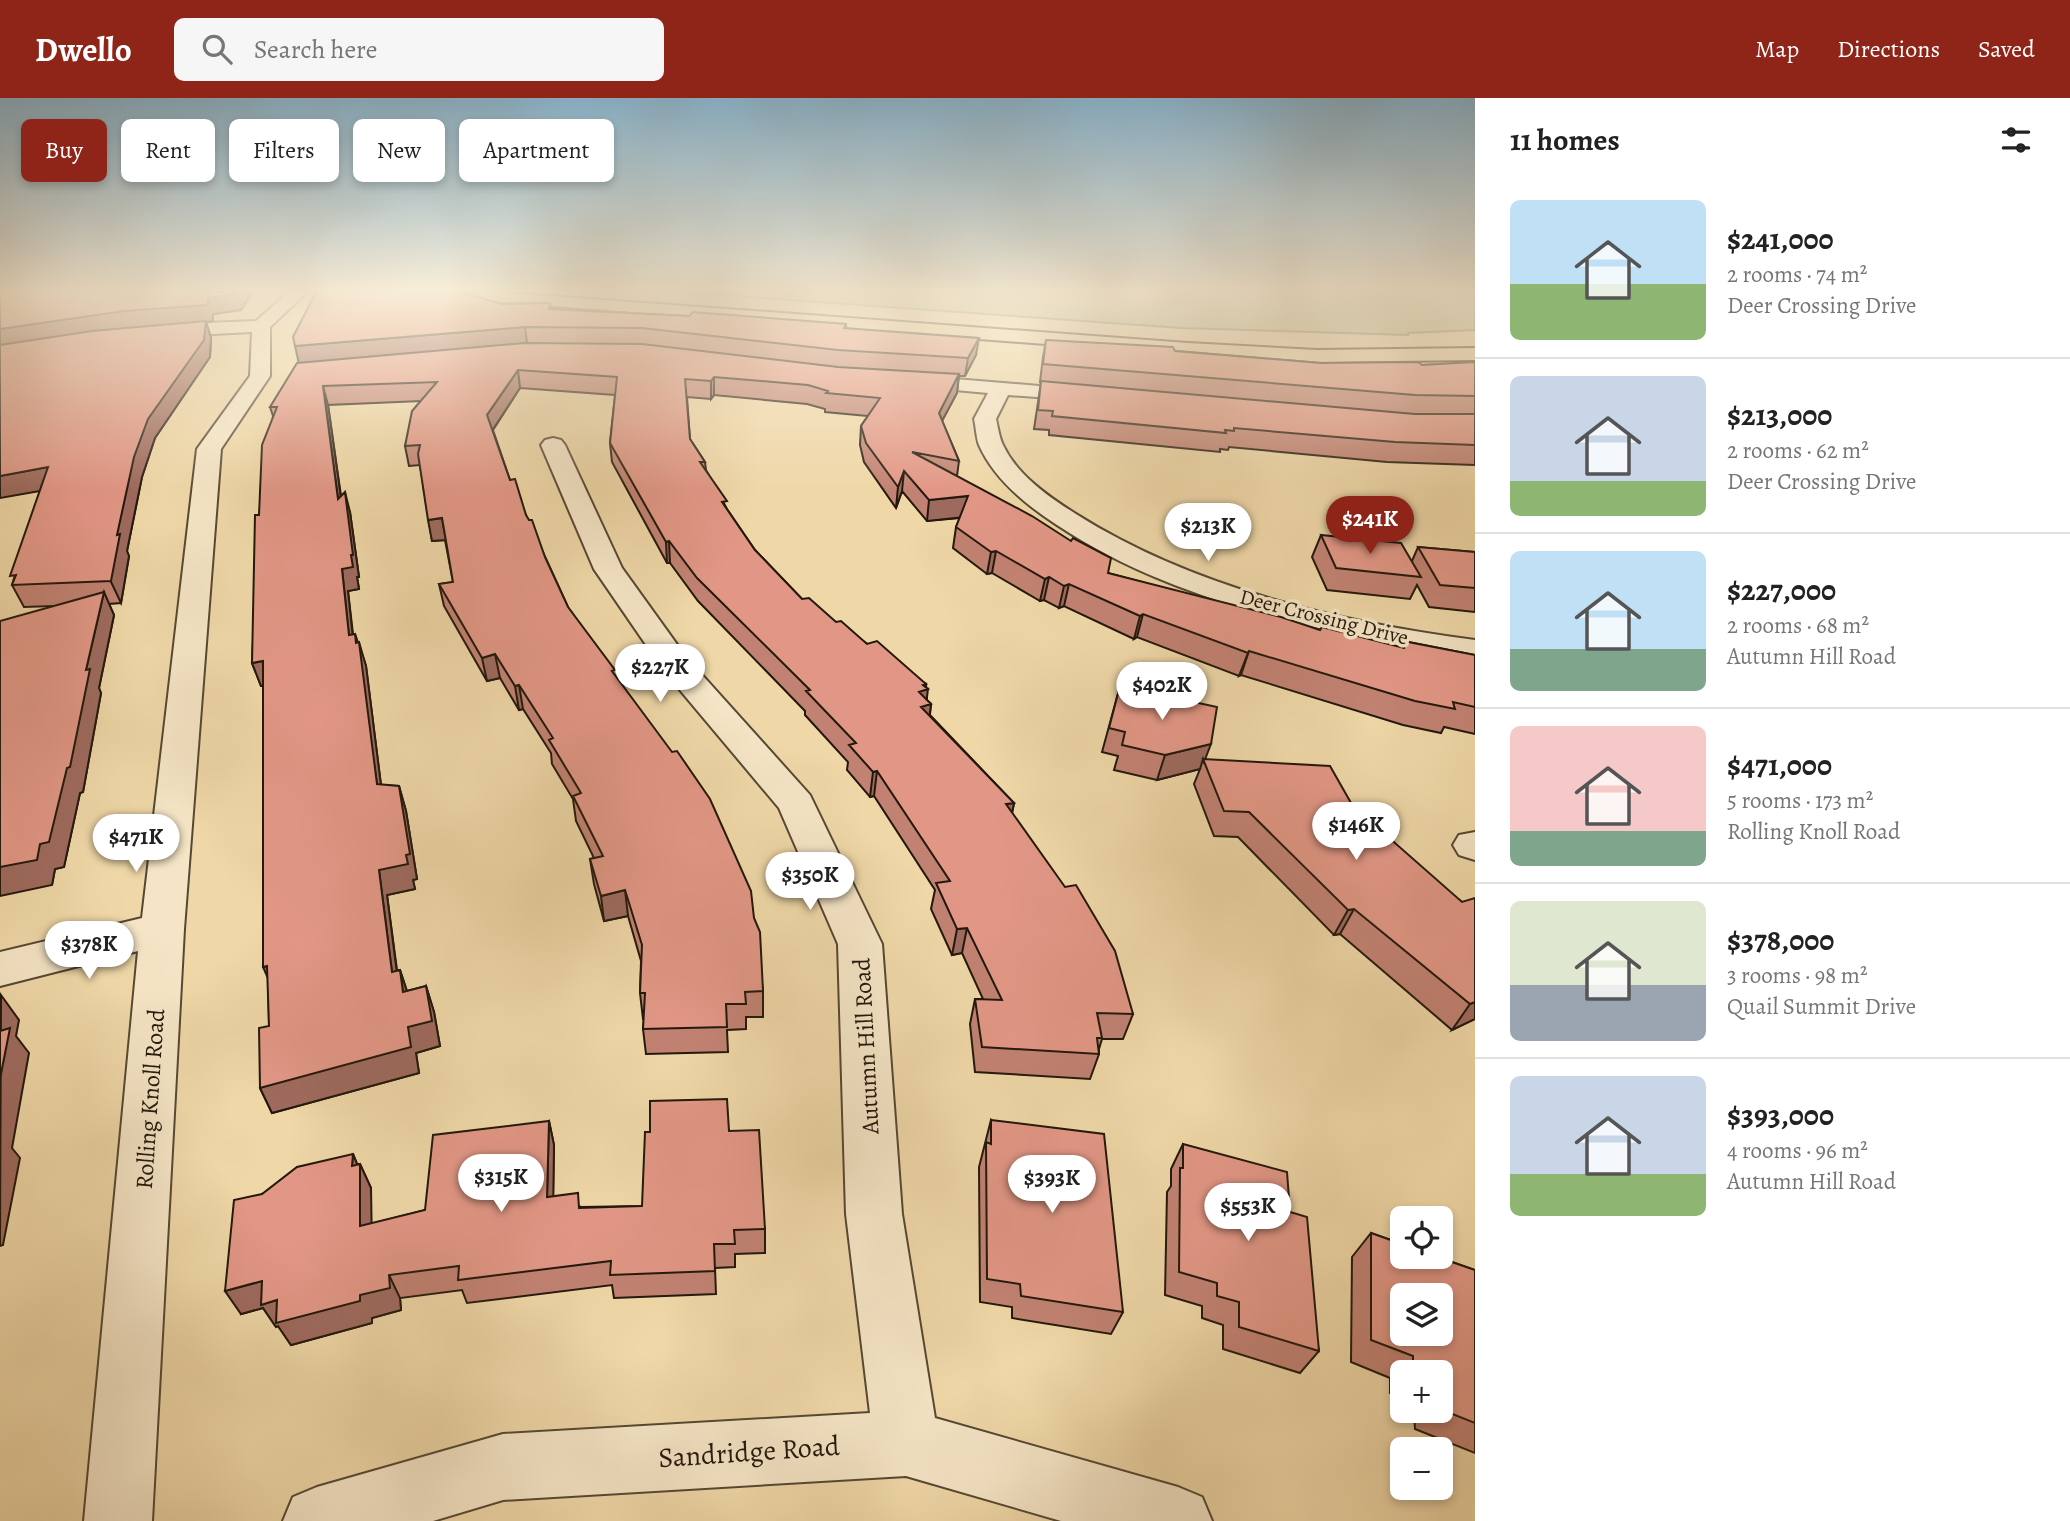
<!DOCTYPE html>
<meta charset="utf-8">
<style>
body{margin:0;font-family:Alegreya,serif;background:#f6f6f6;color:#222;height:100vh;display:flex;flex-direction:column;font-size:26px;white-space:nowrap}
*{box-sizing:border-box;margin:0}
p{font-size:23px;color:#767676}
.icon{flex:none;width:38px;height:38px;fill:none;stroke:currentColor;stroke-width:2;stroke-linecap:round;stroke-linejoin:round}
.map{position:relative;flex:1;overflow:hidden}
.panel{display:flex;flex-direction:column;background:#fff;width:595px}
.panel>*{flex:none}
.guide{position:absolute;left:21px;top:21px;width:665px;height:63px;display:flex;gap:14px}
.tools{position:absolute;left:1390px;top:1108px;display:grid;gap:14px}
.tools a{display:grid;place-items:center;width:63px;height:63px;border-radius:10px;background:#fff;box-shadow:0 4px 10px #0003;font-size:35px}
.price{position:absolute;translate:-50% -60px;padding:0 16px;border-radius:24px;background:#fff;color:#222;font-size:23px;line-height:46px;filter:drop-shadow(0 2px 4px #0008)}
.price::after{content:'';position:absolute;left:50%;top:42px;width:21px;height:16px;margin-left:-10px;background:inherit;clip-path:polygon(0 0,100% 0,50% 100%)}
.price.selected{background:#8f2418;color:#fff}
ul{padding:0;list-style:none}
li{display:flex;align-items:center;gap:21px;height:175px;padding:0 35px}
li+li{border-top:2px solid #e0e0e0}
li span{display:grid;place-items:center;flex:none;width:196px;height:140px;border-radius:10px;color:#555}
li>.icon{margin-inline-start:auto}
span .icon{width:84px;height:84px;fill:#fffc;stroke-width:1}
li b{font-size:30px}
h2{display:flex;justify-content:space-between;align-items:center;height:84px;padding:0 35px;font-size:30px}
.tag{padding:0 24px;border-radius:10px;background:#fff;box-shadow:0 4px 10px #0003;font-size:24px;line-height:63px}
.tag.selected{background:#8f2418;color:#fff}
header{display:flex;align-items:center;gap:42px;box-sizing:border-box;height:98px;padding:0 35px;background:#8f2418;color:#fff}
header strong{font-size:33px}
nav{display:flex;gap:38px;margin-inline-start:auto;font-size:24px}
.search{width:490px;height:63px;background:#f6f6f6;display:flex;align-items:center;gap:18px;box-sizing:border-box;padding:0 24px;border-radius:10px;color:#767676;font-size:26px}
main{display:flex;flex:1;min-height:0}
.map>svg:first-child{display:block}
.green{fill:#b4bf8c;stroke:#6b6c4c;stroke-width:2}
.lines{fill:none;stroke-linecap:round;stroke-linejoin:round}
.minor-casing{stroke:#554833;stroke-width:4}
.primary-casing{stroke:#22180c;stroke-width:4}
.minor{fill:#f5e5c6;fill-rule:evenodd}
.primary{fill:#efd7a7;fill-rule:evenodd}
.wall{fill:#c28273;stroke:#22180c;stroke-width:2}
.shaded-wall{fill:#9e6a5e;stroke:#22180c;stroke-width:2}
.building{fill:#e29786;stroke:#22180c;stroke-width:2;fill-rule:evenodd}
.labels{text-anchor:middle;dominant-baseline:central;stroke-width:7;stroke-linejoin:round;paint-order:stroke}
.far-street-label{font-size:21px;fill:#22180c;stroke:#f5e5c6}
.street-label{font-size:24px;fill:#22180c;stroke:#f5e5c6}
.near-street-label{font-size:28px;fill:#22180c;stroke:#f5e5c6}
</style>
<header>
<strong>Dwello</strong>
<div class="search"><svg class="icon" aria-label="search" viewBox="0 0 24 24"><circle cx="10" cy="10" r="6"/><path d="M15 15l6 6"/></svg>Search here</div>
<nav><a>Map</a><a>Directions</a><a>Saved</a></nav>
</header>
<main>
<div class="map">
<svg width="1475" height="1423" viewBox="0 0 1475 1423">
<rect width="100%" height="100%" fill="#efd7a7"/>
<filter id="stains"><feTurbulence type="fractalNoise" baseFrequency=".00286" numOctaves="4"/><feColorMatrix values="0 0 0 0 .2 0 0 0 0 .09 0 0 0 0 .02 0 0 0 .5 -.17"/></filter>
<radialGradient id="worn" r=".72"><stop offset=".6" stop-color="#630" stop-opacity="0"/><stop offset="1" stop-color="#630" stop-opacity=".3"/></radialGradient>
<!-- green -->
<path class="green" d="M680,194H1475V232L1408,235V237L1181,230Z"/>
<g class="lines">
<defs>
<g id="minor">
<path d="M289,194H307L270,229V278L221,351L184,831L152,1423H84L138,853L0,888V854L142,820L197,351L250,278L252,234L155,239L146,233L155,227L256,223Z"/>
<path d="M907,277L1099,293L1103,297L1099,301L1092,303L1008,297L996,321C998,329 999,339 1003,347C1017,377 1049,399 1076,416C1193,490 1339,524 1475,542V562C1429,555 1384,545 1339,535C1239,512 1143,484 1057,427C1026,407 994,381 979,347C976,339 976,329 974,321L988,295L900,287L897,283L900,279Z"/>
<path d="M553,340L561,342L565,347L622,470L686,559L810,697L882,846L902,1116L935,1320L1178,1389L1202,1399L1212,1423H1061L906,1378L503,1402L433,1423H283L293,1399L317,1389L503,1336L870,1315L846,1116L838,846L779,710L664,573L594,471L541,347L545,342Z"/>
<path d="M1475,734V762L1459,757L1453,747L1459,737Z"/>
</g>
<path id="primary" d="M427,194H496L1188,245L1317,252L1475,250V262L1317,264L1188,257L435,199Z"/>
</defs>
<!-- minor casing -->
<use href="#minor" class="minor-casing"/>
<!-- primary casing -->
<use href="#primary" class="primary-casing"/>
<!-- minor -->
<use href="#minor" class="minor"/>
<!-- primary -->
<use href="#primary" class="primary"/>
</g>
<!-- wall -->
<g class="wall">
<path d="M0,194L241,212L213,216V223L206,224L211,240L210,259L155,340L142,379L127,453L129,458L121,505L109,506L114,517L99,590L101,595L83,694L80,695L64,769L55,771L52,787L54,508L24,509L12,487L40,393Z"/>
<path d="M550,205L551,211L846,226V230L976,257L965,278H959L957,295L942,323L959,363L957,378L1108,475L1320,532L1400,549L1403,543L1475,557V636L1444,629L1441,635L1403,627L1241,577L1239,578L1137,539L1134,541L1064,508L1059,510L1044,502L1040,503L992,475L987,476L953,450L956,429L960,420L927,423L902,393L896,410L864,364L860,347L861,328L868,318L825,314V311L807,306L714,297L711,301L687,299L690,341L705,364L706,372L727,411L755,452L802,501L926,586L927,602L931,606L930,617L1014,705L1012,715L1133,916L1123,941H1102L1099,951V956L1090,981L975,974L970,926L975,901H983L962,855L952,857L931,811L935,792L874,698L870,699L847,672L848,664L805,617V613L698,503L670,465H667L612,364L610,345L615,297L520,290L493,332L510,382L568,509L615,578L754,820L763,893V919H746V931L727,932L728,954L646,956L643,931L644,921H643L640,895L641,863L628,818L604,823L594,786L590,761L594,760L576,723L573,701L552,666L551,655L523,611L519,612L500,580L487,583L444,508L439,486L453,484L445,442L432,443L420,367L409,368L405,348L421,303L328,307L341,398L350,414L359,479H357L359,491L348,493L353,536H355L366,568L381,687L399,688L406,713L417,781L413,782L415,791L387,797L397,872H400L407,893L426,888L434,914L440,948L416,955L419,975L272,1015L260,990L269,928L263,588H261L252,565L259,417L273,318L270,309L502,206Z"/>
<path d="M1046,242L1321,265L1422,267L1475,264V367L1387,364L1229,349L1228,352L1220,351V354L1049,337V332L1034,331L1041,284H1040L1043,259Z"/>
<path d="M1321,437L1412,463L1418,449L1475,454V514L1429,509L1417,487L1410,501L1327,492L1312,459Z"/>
<path d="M1120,588L1205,661L1367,733L1462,804L1475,921L1452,932L1340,836L1334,837L1238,739L1214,738L1194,686L1200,671L1157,682L1114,672L1118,658L1102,654Z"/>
<path d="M991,1022L1123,1214L1111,1236L1012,1220V1209L980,1204L979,1069Z"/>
<path d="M549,1023L554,1047L553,1098L581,1109L642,1108L729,1033L765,1131V1155L735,1156V1169L715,1170L716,1196L614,1200L612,1187L467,1205L462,1192L400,1200L401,1212L372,1220V1225L291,1247L278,1228L276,1229L263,1210L241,1216L262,1096L353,1056L357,1066H360L371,1090V1126L425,1112Z"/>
<path d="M1183,1046L1290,1114L1319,1253L1300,1275L1223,1251V1227L1202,1220V1208L1165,1197L1167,1094L1171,1088V1071Z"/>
<path d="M1371,1135L1475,1172V1355L1415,1331L1414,1312H1440V1274H1402V1299L1390,1295V1280L1351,1264L1352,1159Z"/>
</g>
<!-- shaded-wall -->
<g class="shaded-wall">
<path d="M238,194H253L241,212L213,216V223L206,224L211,240L210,259L155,340L142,379L127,453L129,458L121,505L0,249V231L208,200Z"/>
<path d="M525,229L527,245L299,266L295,248Z"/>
<path d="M979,240L976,257L965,278L968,260Z"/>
<path d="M518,272L520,290L490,336L487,317Z"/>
<path d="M959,276L957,295L936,334L939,315Z"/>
<path d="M714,279V297L711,301V283Z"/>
<path d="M323,288L328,307L344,422L338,401Z"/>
<path d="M48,369L57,390L0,400V378Z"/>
<path d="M904,373L902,393L896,410L898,389Z"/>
<path d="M345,394L350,414L359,479H357L359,491L348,493L355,560L349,537L342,471Z"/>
<path d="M968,398L965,419L927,423L929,402Z"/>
<path d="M442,420L446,442L432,443L428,422Z"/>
<path d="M669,443L670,465H667L666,444Z"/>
<path d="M996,453L992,475L987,476L991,454Z"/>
<path d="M1049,479L1044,502L1040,503L1045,481Z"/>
<path d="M1069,486L1064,508L1059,510L1064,488Z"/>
<path d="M104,494L114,517L99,590L101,595L83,694L80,695L64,769L55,771L52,787L0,798V769L40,746L86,572Z"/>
<path d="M1143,516L1137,539L1134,541L1140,518Z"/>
<path d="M355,536L361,556L359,544L366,568L384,711L377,686Z"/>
<path d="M1249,553L1241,577L1239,578L1248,555Z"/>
<path d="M495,556L500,580L487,583L482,560Z"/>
<path d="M263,563L271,587L261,588L252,565Z"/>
<path d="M926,586L925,592L928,591L926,607L931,606L928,630L916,619L919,594L923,587Z"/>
<path d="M519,587L523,611L519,612L515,588Z"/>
<path d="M1211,646L1204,664L1203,661L1200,671L1157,682L1165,657Z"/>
<path d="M877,673L874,698L870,699L873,674Z"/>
<path d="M399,688L406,713L417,781L413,782L415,791L387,797L400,899L392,874L379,772L406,757Z"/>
<path d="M1014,705L1009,730L1006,706Z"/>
<path d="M625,792L628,818L604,823L601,798Z"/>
<path d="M1354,811L1340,836L1334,837L1348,812Z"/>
<path d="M967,830L962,855L952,857L957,831Z"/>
<path d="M267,868L274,894L263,869Z"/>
<path d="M400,872L408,897L403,894Z"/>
<path d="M426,888L434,914L440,948L416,955L419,975L272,1015L260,990L408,929Z"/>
<path d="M1,897L19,922L16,938L29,955L12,1050L20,1060L3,1147L0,1148Z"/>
<path d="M1475,904V921L1452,932L1470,906Z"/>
<path d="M549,1023L554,1047L553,1123L547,1099Z"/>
<path d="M353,1056L360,1073V1066L371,1090L372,1152L360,1128L352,1068Z"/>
<path d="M389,1177L400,1200L401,1212L372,1220V1225L291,1247L278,1228L276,1229L263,1210L241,1216L225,1193L262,1183L360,1197Z"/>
</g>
<!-- building -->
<g class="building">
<path d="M0,194H238L236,196L208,200V207L124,213L0,231Z"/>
<path d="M316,194H461L502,206L550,205L549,211L689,218L693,214L846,226L844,230L979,240L968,260L838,252L642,230L525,229L295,248L293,239Z"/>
<path d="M206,223L204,242L148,321L134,359L117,437L120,436L111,483L12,487L16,477L10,478L48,369L0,378V247L92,233Z"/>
<path d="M1046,242L1173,249L1175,253L1321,265L1418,264L1422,267L1475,264V298L1415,297L1043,266Z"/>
<path d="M525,245L642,246L838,269L959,276L939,315L959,363L912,354L1032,418L1071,443L1073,440L1111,460L1108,475L1281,519L1320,532L1322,529L1404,550L1403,543L1475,557V609L1453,604L1455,611L1415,603L1249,553L1248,555L1143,516L1140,518L1069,486L1064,488L1049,479L1045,481L996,453L991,454L956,429L968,398L929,402L904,373L898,389L866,345L861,328L880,300L826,295L828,293L808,287L714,279L711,283L685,281L690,341L705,364H700L727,403L722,404L755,452L802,501L809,500L836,524L841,523L867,546L877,543L926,586L923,587L928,591L919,594L931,606L921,609L1014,705L1006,706L1065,789L1076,787L1115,853L1133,916L1097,915L1102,940H1097L1099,956L982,949L975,901L1002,902L967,830L957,831L936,785L950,783L877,673L873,674L849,647L856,645L806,593L810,592L697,480L669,443L666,444L610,345L617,279L518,272L487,317L510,382L515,381L526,417L529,422H532L545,459L568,509L615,572L612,573L672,654L677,653L710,701L751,793L754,820L760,834L763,893L745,894L746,906H726L727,929L643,931L645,895H640L642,847L625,792L601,798L590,761L603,758L573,698L581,695L549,642L553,640L519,587L515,588L495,556L482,560L439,486L453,484L442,420L428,422L418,356L420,347L405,348L412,313L437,284L323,288L338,401L345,394L353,457H351L353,469L342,471L349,537L355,536L356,545L359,544L377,686L399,688L410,756L406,757L408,766L379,772L392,874L400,872L403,894L426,888L432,923L408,929L411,949L260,990L259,930L269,928L267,868L263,869V563L252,565L255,417H259L262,347L277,309H270L297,265Z"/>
<path d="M1041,283L1415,316H1475V347L1395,344L1234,330V333L1225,332L1226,335L1052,318L1053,313L1038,312Z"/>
<path d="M1321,437L1401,445L1421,479L1336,470Z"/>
<path d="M1418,449L1475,454V490L1440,487Z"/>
<path d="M104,494L86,572L90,571L70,669L67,670L49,744L40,746L37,762L0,769V523Z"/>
<path d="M1120,588L1217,609L1211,646L1165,657L1122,647L1125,634L1109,630Z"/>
<path d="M1203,661L1330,668L1367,733L1378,730L1462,804L1475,800V904L1470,906L1354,811L1348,812L1249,714L1224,713Z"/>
<path d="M10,930L0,981V933Z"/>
<path d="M727,1001L729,1033L759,1032L765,1131L734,1132L735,1146H714L715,1173L610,1177L611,1163L458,1182L459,1168L389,1177L390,1190L360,1197V1203L276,1225L277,1202L261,1207L262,1183L225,1193L234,1102L262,1096L297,1069L353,1056L352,1068L360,1066V1128L425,1112L433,1037L549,1023L547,1099L578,1095L579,1110L642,1108L645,1034H650V1003Z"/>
<path d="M991,1022L1104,1036L1123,1214L1021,1198L1020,1186L987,1181L986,1044L991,1046Z"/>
<path d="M1183,1046L1287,1074L1290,1114L1307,1119L1319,1253L1239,1229V1204L1217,1198V1185L1179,1174L1180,1070H1183Z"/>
<path d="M1371,1135L1402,1146V1158H1440V1156L1443,1157V1161L1475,1172V1325L1440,1311V1274L1413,1273V1258L1371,1242ZM1402,1197H1440V1236H1402Z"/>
</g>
<!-- sky -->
<linearGradient id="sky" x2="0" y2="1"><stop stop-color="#89b6d1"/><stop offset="0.49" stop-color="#f8edd7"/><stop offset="1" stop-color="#f8edd7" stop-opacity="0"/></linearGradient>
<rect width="1475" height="393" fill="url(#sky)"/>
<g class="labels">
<!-- far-street labels -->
<g class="far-street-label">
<text transform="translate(1324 519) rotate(14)">Deer Crossing Drive</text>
</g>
<!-- street labels -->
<g class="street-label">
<text transform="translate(866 948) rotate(-93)">Autumn Hill Road</text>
<text transform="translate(150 1001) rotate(-86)">Rolling Knoll Road</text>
</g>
<!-- near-street labels -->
<g class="near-street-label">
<text transform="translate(749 1354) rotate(-4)">Sandridge Road</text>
</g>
</g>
<rect width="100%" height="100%" filter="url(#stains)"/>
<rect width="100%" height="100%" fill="url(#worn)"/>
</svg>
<div class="tools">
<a><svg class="icon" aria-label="locate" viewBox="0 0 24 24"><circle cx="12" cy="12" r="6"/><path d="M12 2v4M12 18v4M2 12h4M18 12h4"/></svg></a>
<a><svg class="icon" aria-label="layers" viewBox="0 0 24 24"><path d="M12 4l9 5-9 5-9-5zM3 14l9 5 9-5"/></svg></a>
<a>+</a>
<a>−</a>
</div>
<b class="price selected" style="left:1370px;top:458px">$241K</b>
<b class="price" style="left:1208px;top:465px">$213K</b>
<b class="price" style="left:660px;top:606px">$227K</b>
<b class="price" style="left:1162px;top:624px">$402K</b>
<b class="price" style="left:1356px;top:764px">$146K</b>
<b class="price" style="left:136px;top:776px">$471K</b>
<b class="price" style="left:810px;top:814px">$350K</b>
<b class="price" style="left:89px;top:883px">$378K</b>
<b class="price" style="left:501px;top:1116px">$315K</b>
<b class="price" style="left:1052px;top:1117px">$393K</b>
<b class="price" style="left:1248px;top:1145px">$553K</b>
<div class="guide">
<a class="tag selected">Buy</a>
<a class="tag">Rent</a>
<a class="tag">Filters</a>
<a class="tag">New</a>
<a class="tag">Apartment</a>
</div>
</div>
<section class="panel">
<h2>11 homes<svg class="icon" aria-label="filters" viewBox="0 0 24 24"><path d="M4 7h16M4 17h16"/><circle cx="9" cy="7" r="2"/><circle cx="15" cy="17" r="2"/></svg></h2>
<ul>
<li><span style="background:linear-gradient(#bfe0f5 60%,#8fb573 0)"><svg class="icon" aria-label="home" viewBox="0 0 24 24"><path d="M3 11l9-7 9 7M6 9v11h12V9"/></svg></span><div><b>$241,000</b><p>2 rooms · 74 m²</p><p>Deer Crossing Drive</p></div></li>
<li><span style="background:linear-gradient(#c9d6e8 75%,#8fb573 0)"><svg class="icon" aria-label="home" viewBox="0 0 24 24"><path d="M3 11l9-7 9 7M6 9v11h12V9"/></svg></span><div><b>$213,000</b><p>2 rooms · 62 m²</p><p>Deer Crossing Drive</p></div></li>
<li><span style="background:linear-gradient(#bfe0f5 70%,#7fa58c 0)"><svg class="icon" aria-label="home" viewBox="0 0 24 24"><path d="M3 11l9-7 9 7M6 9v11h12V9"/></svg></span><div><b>$227,000</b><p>2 rooms · 68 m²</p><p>Autumn Hill Road</p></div></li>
<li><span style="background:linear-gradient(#f6c9c9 75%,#7fa58c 0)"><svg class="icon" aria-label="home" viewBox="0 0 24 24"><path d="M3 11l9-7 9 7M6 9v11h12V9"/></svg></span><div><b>$471,000</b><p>5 rooms · 173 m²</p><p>Rolling Knoll Road</p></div></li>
<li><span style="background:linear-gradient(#dfe7d0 60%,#9aa5b1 0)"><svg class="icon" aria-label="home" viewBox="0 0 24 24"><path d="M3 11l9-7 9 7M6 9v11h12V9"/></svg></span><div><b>$378,000</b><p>3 rooms · 98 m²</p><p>Quail Summit Drive</p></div></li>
<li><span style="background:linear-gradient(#c9d6e8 70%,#8fb573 0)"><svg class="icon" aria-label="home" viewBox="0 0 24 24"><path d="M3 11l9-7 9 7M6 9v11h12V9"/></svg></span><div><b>$393,000</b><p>4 rooms · 96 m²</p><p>Autumn Hill Road</p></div></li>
</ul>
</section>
</main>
